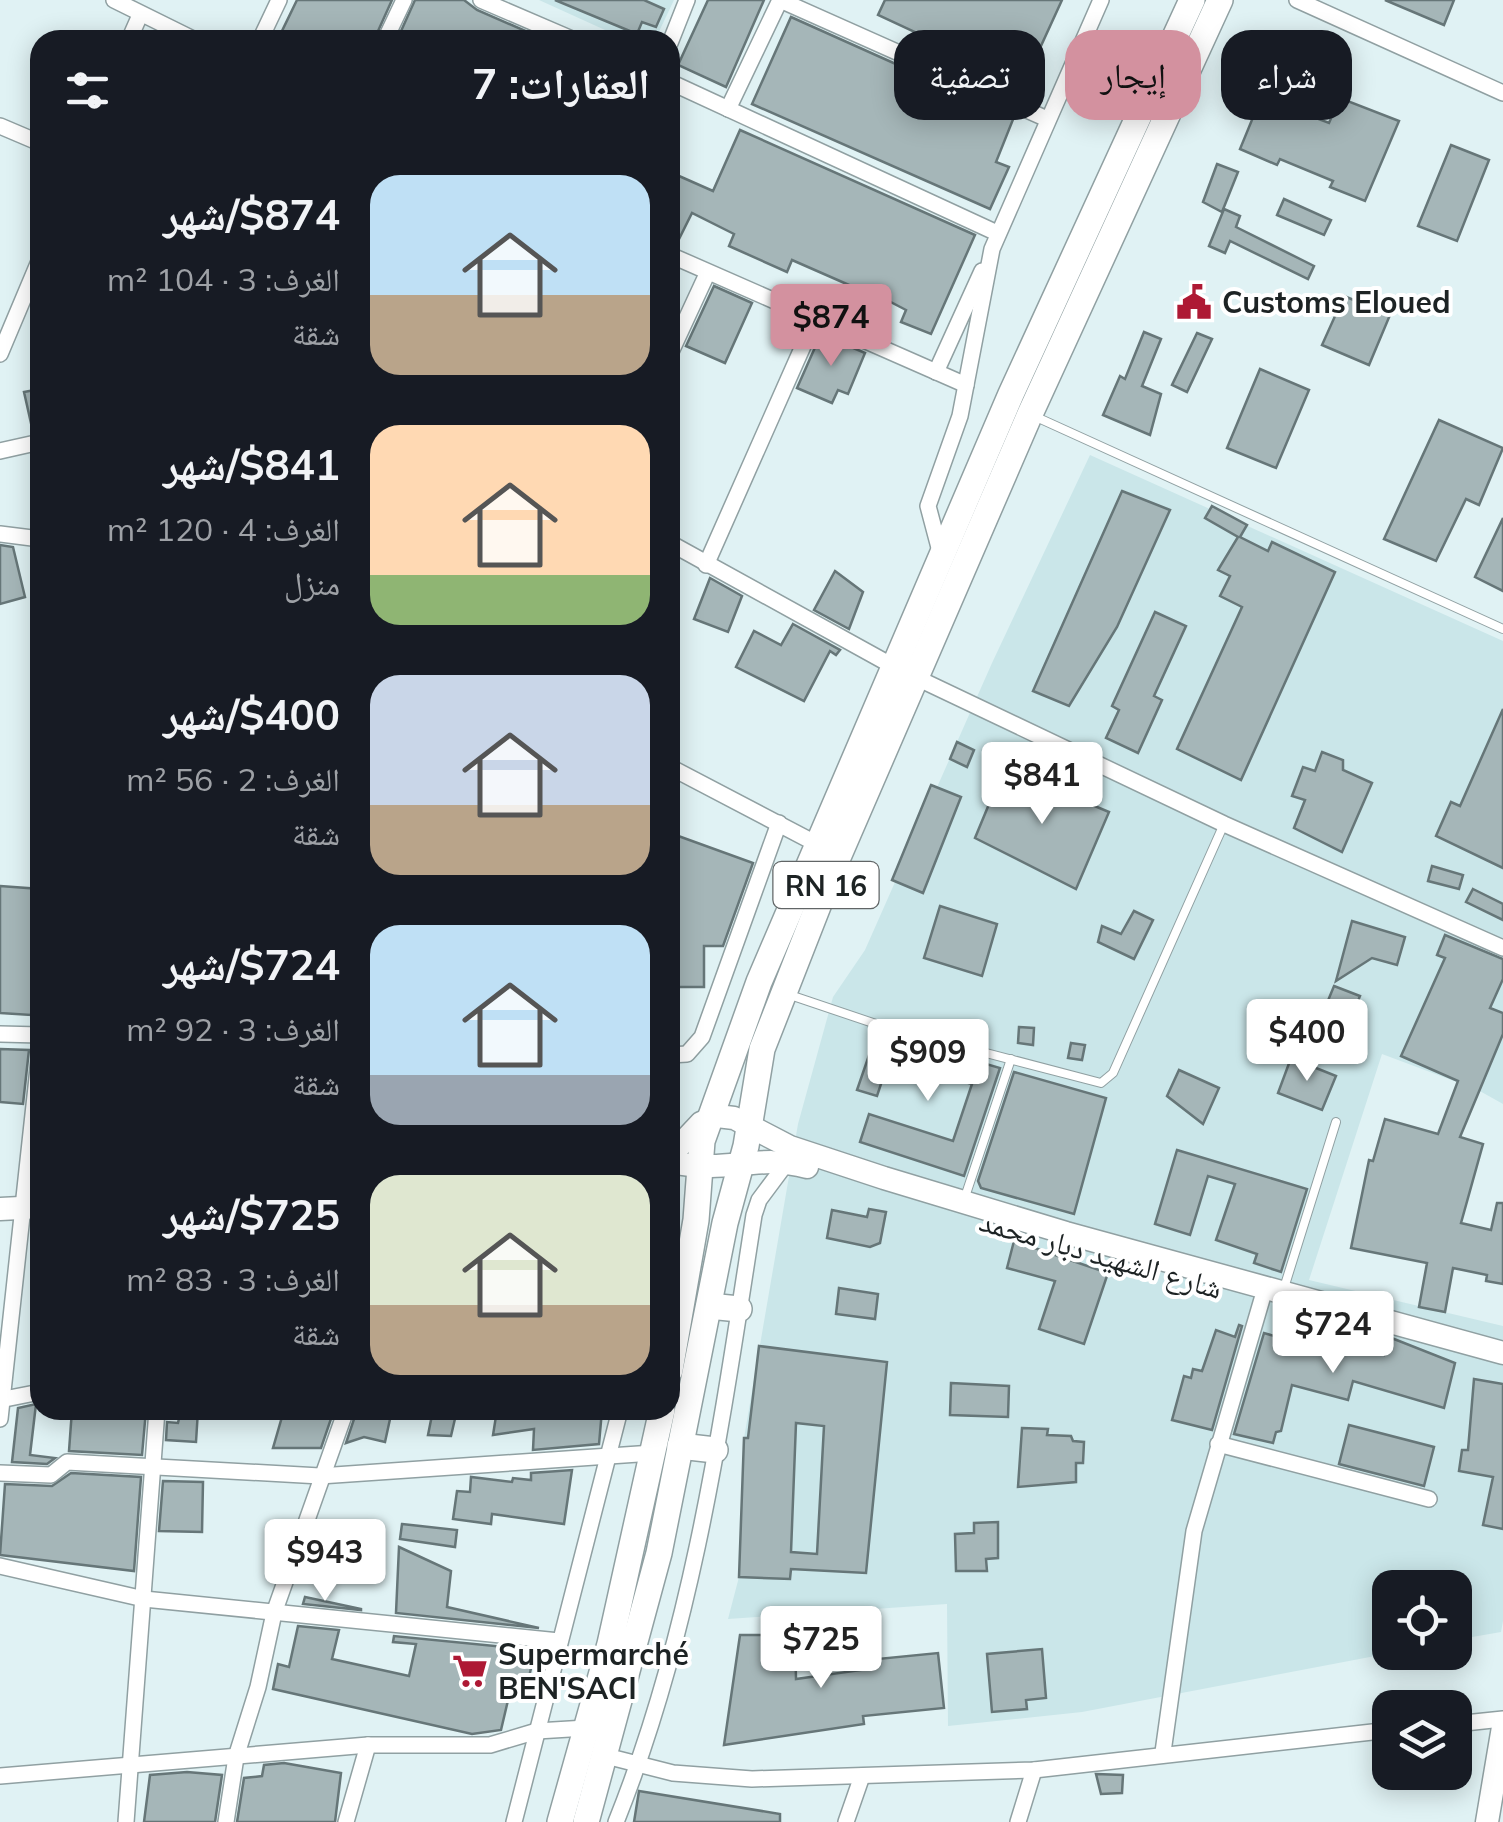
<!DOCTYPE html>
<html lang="ar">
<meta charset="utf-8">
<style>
body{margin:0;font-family:Mulish,"Noto Naskh Arabic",sans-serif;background:#20242c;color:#f1f3f6;direction:rtl;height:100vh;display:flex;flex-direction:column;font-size:38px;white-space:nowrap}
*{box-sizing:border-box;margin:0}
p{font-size:32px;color:#9ea1a6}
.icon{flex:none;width:55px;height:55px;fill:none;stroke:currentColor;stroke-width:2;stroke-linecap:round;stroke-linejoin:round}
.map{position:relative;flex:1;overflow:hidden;direction:ltr}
.sheet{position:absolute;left:30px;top:30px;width:650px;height:1390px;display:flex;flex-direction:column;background:#171b24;border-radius:30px;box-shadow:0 5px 25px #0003;direction:rtl}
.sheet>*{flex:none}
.top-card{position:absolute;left:710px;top:30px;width:642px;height:90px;direction:rtl;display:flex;gap:20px}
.buttons{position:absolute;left:1372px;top:1570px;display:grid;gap:20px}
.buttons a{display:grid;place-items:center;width:100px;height:100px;border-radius:20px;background:#171b24;box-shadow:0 5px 25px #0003;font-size:50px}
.price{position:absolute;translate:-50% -85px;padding:0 22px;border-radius:10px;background:#fff;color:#222;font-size:32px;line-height:65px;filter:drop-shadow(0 2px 5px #0008)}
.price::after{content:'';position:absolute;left:50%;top:60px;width:30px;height:22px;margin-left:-15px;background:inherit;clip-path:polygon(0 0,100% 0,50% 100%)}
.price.on{background:#d3919f;color:#111}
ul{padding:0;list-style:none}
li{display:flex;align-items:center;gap:30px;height:250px;padding:0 30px}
li span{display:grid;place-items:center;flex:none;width:280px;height:200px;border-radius:30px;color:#555}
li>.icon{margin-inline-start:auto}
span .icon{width:120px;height:120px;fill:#fffc;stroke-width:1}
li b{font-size:42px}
h2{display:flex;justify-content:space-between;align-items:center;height:120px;padding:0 30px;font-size:42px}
.pill{padding:0 35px;border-radius:30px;background:#171b24;box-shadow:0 5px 25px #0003;font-size:35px;line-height:90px}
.pill.on{background:#d3919f;color:#111}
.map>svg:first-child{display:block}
.built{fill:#cae6e9}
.building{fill:#a5b6b8;stroke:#667678;stroke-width:2.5;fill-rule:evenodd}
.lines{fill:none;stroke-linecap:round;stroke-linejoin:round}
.lane-casing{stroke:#90a0a2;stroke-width:10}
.street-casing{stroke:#90a0a2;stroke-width:18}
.secondary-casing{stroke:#90a0a2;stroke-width:25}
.primary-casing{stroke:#90a0a2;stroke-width:28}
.lane{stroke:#fff;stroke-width:8}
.street{stroke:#fff;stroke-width:15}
.secondary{stroke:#fff;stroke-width:22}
.primary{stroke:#fff;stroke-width:25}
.labels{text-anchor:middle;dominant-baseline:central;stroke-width:8;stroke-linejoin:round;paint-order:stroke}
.shield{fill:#fff;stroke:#616566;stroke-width:2.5}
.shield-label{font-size:28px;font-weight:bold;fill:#1d2324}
.poi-label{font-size:30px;font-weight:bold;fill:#1d2324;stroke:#fff;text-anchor:start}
.street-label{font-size:30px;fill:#1d2324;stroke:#fff}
</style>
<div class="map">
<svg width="1503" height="1822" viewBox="0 0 1503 1822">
<rect width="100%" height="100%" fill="#e0f2f4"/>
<!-- built -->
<g class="built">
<path d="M539,0H674L655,40H627Z"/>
<path d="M1090,455L1503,641V1104L1478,1090L1382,1054L1309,1280L1503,1326V1621L1501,1632L1455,1640V1588H1390L1391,1653L1082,1712L948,1726L947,1604L728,1619L739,1577L744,1438L798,1124L833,997L865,950L992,663Z"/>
</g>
<!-- building -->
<g class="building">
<path d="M297,0H392L374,40H300L282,31Z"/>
<path d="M415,0H464L477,10L546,40H397Z"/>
<path d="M555,0H644L664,9L656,27L642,22L637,34Z"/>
<path d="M708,0H764L726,87L678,65Z"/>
<path d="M885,0H1062L1024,83L878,15Z"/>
<path d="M1385,0H1454L1444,25Z"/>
<path d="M791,17L1014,117L996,162L1009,167L990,209L752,104Z"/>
<path d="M1275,64L1313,80L1300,112L1329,123L1340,98L1399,121L1365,201L1330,187L1333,181L1280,159L1277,165L1240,149Z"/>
<path d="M740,130L975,235L931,334L901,322L906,310L879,296L873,308L844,296L849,285L792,260L787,272L729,246L734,234L692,213L676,245L670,244V195L679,176L713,191Z"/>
<path d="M1451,145L1489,160L1457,241L1418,226Z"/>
<path d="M1217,164L1238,172L1222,212L1203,202Z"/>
<path d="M1284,199L1331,220L1324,235L1277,215Z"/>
<path d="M1224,209L1240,216L1236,227L1314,266L1308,279L1230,241L1225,253L1209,246Z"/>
<path d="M714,286L752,303L725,363L686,346Z"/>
<path d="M1344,296L1390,315L1369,365L1322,345Z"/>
<path d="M1144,332L1161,339L1142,386L1161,394L1150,435L1103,415L1120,376L1125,379Z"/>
<path d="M1197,333L1212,339L1187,392L1172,385Z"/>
<path d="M821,334L865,353L848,394L838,390L832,403L797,388Z"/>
<path d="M1260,369L1309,390L1276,468L1227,448Z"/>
<path d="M40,389V431L33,432L24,392Z"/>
<path d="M1439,420L1503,448L1479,505L1466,499L1436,561L1384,539Z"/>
<path d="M1122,491L1170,510L1117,627L1069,706L1033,691Z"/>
<path d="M1212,506L1247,525L1240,537L1268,551L1272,542L1335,572L1241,780L1177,749L1242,607L1220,596L1230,576L1218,570L1238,537L1205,518Z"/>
<path d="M1503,518V591L1475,577Z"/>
<path d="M0,545L13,547L25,597L0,604Z"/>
<path d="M835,571L863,592L849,629L814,610Z"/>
<path d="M710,578L742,596L728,632L694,619Z"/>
<path d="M1155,612L1186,626L1154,696L1162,700L1138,753L1106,738L1119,710L1112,706Z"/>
<path d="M793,624L840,650L836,655L830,651L804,701L736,667L754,631L781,645Z"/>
<path d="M1503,709V868L1436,836L1451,802L1460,806Z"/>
<path d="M957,742L974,750L967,767L950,759Z"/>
<path d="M1322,752L1343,760V770L1372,783L1342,852L1294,828L1305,800L1292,796L1303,767L1315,771Z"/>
<path d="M1004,768L1109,812L1076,889L975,838Z"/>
<path d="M931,785L961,797L923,893L892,880Z"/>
<path d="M670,833L753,863L723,946H704V987H670Z"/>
<path d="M1432,866L1463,875L1459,889L1428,881Z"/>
<path d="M0,886L40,889V1003H32L31,1015L0,1013Z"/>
<path d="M1473,889L1503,904V920L1466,902Z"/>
<path d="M940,906L997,924L982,976L924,958Z"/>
<path d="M1134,911L1153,920L1134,959L1098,942L1102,926L1121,934Z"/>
<path d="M1352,921L1405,937L1397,965L1372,958L1336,981Z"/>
<path d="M1445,935L1503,959V979L1490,1008L1503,1013V1034L1460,1137L1483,1144L1461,1223L1491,1230L1497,1203H1503V1284L1486,1281L1487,1275L1453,1268L1445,1312L1419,1307L1427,1263L1351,1248L1369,1160L1373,1161L1385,1119L1438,1134L1458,1081L1401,1056L1445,958L1437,955Z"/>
<path d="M1334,986L1360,996L1353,1013L1327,1003Z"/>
<path d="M1019,1027L1034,1028L1033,1045L1018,1043Z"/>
<path d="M877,1032L1000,1068L964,1176L860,1142L869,1114L953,1141L972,1084L889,1060L877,1096L857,1090Z"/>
<path d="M1071,1043L1085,1045L1082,1060L1068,1058Z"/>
<path d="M0,1049L29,1050L23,1104L0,1102Z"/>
<path d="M1291,1058L1336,1076L1322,1110L1278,1093Z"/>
<path d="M1179,1070L1219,1088L1203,1124L1167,1096Z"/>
<path d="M1014,1072L1106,1098L1074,1214L981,1188L978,1181Z"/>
<path d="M1177,1150L1307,1189L1281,1272L1254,1263L1257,1254L1216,1240L1235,1184L1208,1176L1190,1235L1155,1224Z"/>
<path d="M869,1209L886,1212L880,1243L870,1247L827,1238L832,1210L867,1217Z"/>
<path d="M1014,1241L1108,1273L1084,1344L1039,1329L1055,1281L1007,1268Z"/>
<path d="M839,1288L878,1294L875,1319L836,1314Z"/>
<path d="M1239,1325L1242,1326L1212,1430L1172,1420L1184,1376L1191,1378L1193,1369L1202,1371L1216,1330L1235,1337Z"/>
<path d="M1277,1326L1384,1355L1389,1337L1455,1363L1444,1408L1353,1381L1348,1400L1292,1385L1281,1431L1276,1432L1273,1443L1234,1434L1264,1333L1274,1336Z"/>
<path d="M759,1346L887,1362L866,1573L791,1569L790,1579L739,1577L744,1438H748ZM796,1423L824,1426L817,1554L791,1552Z"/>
<path d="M1474,1379L1503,1384V1529L1483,1525L1493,1477L1459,1471L1462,1450H1468Z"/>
<path d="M951,1383L1009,1386L1008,1417L950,1415Z"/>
<path d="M36,1404L30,1455L55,1458L47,1464L12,1462L18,1408Z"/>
<path d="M72,1410H146L142,1455L69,1451Z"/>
<path d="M181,1410H198L196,1442L166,1440L167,1422L178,1423Z"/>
<path d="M284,1410H334L321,1448H273Z"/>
<path d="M357,1410H392L385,1442L364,1437L346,1443Z"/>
<path d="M433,1410H457L451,1436L428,1435Z"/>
<path d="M497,1410H602L599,1444L533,1450L534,1429L493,1435Z"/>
<path d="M1349,1425L1434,1447L1424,1486L1339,1464Z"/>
<path d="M1022,1428L1048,1429L1047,1435L1071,1436L1073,1441L1084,1442L1083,1463H1076V1482L1018,1487Z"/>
<path d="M572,1470L564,1524L492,1514L491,1524L453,1519L457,1491L470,1492L471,1477L512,1482L513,1478L531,1480V1473Z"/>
<path d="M71,1473L141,1477L134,1571L0,1555L5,1484L52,1486Z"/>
<path d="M163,1481L203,1482L202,1532L159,1531Z"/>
<path d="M998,1522V1558L986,1559L987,1571H956L955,1534L974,1533V1523Z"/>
<path d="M402,1524L457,1530L455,1547L400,1539Z"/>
<path d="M399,1547L451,1571L447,1607L539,1628L396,1613Z"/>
<path d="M305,1597L361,1609V1610L303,1604Z"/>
<path d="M298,1626L339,1630L332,1659L409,1676L416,1644L393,1642L394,1636L535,1650L524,1700L509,1696L501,1730L472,1734L273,1689L278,1664L289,1667Z"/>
<path d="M740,1635H795L796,1679L868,1669L867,1660L938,1653L944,1708L863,1716L864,1724L724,1745Z"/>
<path d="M1042,1649L1046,1698L1026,1700L1027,1709L992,1712L987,1654Z"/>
<path d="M284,1763L341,1773L335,1822H237L244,1778L262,1776L264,1765Z"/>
<path d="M187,1772L222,1775L215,1822H144L150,1775Z"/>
<path d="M1096,1774L1123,1775L1122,1793L1101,1794Z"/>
<path d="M639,1791L780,1814V1822H634Z"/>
</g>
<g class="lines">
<defs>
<g id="lane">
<path d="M1034,416L1503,629"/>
<path d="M787,994L879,1025L1101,1083L1113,1073L1224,824"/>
<path d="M965,1197L1011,1059"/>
<path d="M1284,1288L1336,1122"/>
</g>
<g id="street">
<path d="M114,0L195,40"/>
<path d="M481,0L574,40"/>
<path d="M780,0L1047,119"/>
<path d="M1297,0L1503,93"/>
<path d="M129,40L140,15"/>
<path d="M260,40L279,0"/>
<path d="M385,40L404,0"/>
<path d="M670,43L687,0"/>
<path d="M670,82L997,233"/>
<path d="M728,109L780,0"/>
<path d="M0,126L40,143"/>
<path d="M670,255L966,385"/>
<path d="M0,354L40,259"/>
<path d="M670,354L707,274"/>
<path d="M936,372L982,271"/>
<path d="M0,451L40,442"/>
<path d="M0,534L40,539"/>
<path d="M670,543L891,665"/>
<path d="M941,555L928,506L960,416L992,249L1101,0"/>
<path d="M706,565L815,319"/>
<path d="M917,678L1224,824L1503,948"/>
<path d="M670,767L815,843"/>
<path d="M0,1034L40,1035"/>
<path d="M670,1055L687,1054L702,1037L779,823"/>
<path d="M0,1400L40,1392"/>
<path d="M0,1419L40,1050"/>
<path d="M1218,1444L1429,1499"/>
<path d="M0,1473L51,1475L67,1462L320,1476L653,1453"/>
<path d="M0,1566L144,1599L559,1641"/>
<path d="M1455,1724L1503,1719"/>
<path d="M1163,1752L1194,1531L1262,1299"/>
<path d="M606,1756L673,1773L752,1779L1034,1770L1390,1730"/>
<path d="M0,1776L368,1745H490L537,1731L586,1728"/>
<path d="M126,1822L157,1410"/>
<path d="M226,1822L236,1757L258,1687L274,1613L346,1410"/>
<path d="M346,1822L368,1745"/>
<path d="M514,1822L620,1410"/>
<path d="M616,1822C694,1628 722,1420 754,1215L759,1200L788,1161"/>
<path d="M846,1822L862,1776"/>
<path d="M1018,1822L1034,1770"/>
</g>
<g id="secondary">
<path d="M670,1156L701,1123L717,1116L734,1118L790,1147L884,1178L1066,1233L1503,1353"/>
<path d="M682,1164C726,1172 763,1154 807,1167"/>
<path d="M0,1209L40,1207"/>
<path d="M1487,1822L1503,1727"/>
</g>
<g id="primary">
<path d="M709,1306L739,1309"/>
<path d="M670,1370L696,1220L702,1141L759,982L1011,394L1192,0"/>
<path d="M680,1446L715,1450"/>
<path d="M560,1822L610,1644L662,1410"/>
<path d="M586,1822L659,1553L725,1223L746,1146L762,1049L829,878L1030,414L1220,0"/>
</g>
</defs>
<!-- lane casing -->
<use href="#lane" class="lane-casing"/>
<!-- street casing -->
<use href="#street" class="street-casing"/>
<!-- secondary casing -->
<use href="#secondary" class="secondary-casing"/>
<!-- primary casing -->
<use href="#primary" class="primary-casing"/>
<!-- lane -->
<use href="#lane" class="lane"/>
<!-- street -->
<use href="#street" class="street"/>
<!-- secondary -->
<use href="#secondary" class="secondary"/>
<!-- primary -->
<use href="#primary" class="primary"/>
</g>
<!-- icons -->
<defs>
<symbol id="civic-bare" viewBox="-9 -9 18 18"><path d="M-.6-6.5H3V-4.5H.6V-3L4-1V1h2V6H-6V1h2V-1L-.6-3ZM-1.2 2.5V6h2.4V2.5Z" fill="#ae1934" stroke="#fff" stroke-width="2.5" paint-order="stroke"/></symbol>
<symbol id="supermarket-bare" viewBox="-9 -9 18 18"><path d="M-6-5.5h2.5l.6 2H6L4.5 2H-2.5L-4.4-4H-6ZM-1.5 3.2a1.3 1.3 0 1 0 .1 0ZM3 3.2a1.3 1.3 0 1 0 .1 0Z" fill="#ae1934" stroke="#fff" stroke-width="2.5" paint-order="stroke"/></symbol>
</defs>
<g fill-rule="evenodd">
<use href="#civic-bare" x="1169" y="277" width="50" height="50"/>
<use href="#supermarket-bare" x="445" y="1646" width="50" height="50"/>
</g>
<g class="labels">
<!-- shield labels -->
<rect class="shield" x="773.5" y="862" width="105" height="46" rx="8"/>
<g class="shield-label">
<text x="826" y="885">RN 16</text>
</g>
<!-- poi labels -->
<g class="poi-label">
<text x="1222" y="302">Customs Eloued</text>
<text x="498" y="1654">Supermarché<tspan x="498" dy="34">BEN'SACI</tspan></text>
</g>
<!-- street labels -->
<g class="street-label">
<text transform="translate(1101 1254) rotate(16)">شارع الشهيد دبار محمد</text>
</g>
</g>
</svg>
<div class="buttons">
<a><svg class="icon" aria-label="locate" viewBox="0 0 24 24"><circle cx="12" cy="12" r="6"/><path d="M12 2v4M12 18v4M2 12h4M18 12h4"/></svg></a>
<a><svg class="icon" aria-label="layers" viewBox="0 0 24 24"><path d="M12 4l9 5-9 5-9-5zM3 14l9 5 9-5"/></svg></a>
</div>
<b class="price on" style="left:831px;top:369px">$874</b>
<b class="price" style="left:1042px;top:827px">$841</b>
<b class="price" style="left:1307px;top:1084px">$400</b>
<b class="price" style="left:928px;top:1104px">$909</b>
<b class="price" style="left:1333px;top:1376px">$724</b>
<b class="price" style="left:325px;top:1604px">$943</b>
<b class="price" style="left:821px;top:1691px">$725</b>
<div class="top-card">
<a class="pill">شراء</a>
<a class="pill on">إيجار</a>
<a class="pill">تصفية</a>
</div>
<section class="sheet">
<h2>العقارات: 7<svg class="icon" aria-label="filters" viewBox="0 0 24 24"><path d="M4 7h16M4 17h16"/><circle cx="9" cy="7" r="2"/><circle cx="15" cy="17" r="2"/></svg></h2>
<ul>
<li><span style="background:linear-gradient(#bfe0f5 60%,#b9a48a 0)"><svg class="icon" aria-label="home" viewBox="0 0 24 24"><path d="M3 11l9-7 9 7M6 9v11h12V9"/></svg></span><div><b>$874/شهر</b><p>الغرف: 3 · 104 m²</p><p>شقة</p></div></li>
<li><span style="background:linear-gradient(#ffd9b3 75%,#8fb573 0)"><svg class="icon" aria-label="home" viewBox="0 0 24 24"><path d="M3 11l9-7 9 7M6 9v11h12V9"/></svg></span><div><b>$841/شهر</b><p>الغرف: 4 · 120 m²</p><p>منزل</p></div></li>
<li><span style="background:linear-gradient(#c9d6e8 65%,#b9a48a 0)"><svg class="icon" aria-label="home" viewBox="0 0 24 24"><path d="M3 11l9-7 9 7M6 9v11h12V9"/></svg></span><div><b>$400/شهر</b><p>الغرف: 2 · 56 m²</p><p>شقة</p></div></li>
<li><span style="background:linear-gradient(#bfe0f5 75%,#9aa5b1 0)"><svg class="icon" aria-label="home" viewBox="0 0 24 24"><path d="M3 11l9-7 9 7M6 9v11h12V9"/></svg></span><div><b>$724/شهر</b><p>الغرف: 3 · 92 m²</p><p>شقة</p></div></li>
<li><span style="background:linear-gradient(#dfe7d0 65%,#b9a48a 0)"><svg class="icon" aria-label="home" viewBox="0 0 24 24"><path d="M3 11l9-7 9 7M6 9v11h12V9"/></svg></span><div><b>$725/شهر</b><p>الغرف: 3 · 83 m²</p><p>شقة</p></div></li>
</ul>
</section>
</div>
